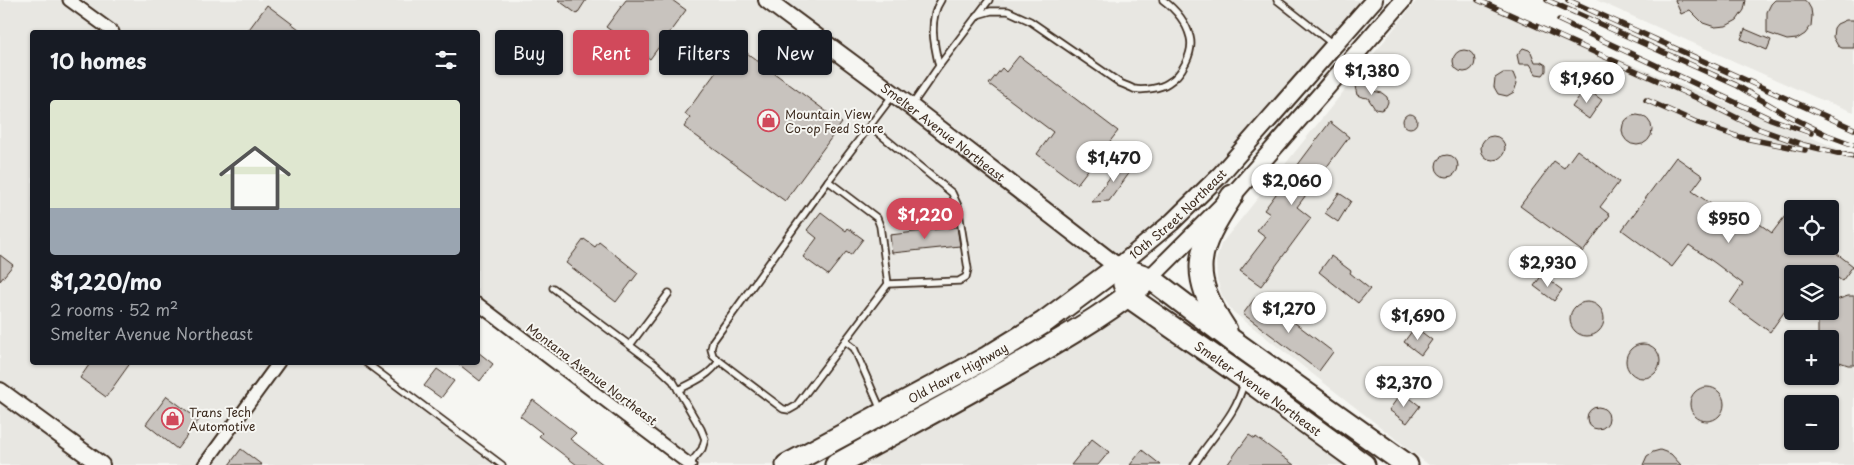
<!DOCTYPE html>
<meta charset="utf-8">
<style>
body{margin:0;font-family:"Playpen Sans",sans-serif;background:#242831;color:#f1f3f6;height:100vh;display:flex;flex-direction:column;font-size:19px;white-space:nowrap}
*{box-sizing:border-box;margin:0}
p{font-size:16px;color:#9ea1a6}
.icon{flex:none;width:28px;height:28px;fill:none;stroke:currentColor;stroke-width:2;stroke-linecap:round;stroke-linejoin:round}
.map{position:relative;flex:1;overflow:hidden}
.panel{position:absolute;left:30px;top:30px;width:450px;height:335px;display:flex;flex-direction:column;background:#171b24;border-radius:5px;box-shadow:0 1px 4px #0004}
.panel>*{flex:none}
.banner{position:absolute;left:495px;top:30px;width:475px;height:45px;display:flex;gap:10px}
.buttons{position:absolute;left:1784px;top:200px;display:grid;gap:10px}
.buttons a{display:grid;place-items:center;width:55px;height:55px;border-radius:5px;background:#171b24;box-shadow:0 1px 4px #0004;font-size:25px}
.price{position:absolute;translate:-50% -42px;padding:0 11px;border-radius:18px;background:#fff;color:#222;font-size:16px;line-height:32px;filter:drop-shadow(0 1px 2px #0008)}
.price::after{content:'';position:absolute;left:50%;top:30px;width:15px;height:11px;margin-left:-8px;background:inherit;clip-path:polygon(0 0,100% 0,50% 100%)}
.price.current{background:#d1495b;color:#fff}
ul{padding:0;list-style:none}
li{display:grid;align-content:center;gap:10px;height:265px;padding:0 20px}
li+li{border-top:1px solid #363941}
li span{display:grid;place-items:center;height:155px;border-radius:5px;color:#555}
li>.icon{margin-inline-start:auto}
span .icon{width:90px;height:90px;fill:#fffc;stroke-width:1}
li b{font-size:21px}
h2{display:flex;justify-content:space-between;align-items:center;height:60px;padding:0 20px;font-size:21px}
.tag{padding:0 18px;border-radius:5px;background:#171b24;box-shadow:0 1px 4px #0004;font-size:18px;line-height:45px}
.tag.current{background:#d1495b;color:#fff}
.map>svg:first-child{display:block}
.built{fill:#e8e7e2;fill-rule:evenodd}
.building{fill:#c8c3be;stroke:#3b2a1e}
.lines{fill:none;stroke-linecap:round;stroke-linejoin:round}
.lane-casing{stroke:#3b2a1e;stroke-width:9}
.street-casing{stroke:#3b2a1e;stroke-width:15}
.secondary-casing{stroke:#3b2a1e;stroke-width:20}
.highway-casing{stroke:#3b2a1e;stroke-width:25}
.lane{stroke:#f6f6f2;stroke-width:5.5}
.street{stroke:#f6f6f2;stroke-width:11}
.secondary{stroke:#f6f6f2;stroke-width:16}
.highway{stroke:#f6f6f2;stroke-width:21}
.rail-casing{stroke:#3b2a1e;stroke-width:5.5}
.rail{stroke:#f6f6f2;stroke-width:4;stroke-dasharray:11;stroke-linecap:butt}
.labels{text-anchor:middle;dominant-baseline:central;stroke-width:4;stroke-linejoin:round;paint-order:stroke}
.poi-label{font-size:12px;fill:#3b2a1e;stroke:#f6f6f2;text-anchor:start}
.street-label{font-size:12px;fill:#3b2a1e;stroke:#f6f6f2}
</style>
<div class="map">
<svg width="1854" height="465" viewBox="0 0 1854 465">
<rect width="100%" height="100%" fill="#f6f6f2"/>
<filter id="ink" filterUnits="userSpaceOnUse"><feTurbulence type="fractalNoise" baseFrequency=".02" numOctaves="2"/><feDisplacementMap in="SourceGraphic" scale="10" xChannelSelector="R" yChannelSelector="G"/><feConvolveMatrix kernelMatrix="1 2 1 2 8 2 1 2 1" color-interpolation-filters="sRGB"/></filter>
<g filter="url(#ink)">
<!-- built -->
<g class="built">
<path d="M0,0H1365L1220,175L1118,267L787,465H690L478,304V32H32V362L365,363L502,465H0Z"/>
<path d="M1417,0H1473L1854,155V465H1429L1232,311L1222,296L1217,279L1216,261L1221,244ZM1792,209H1830V246H1792ZM1792,274H1830V311H1792ZM1792,339H1830V376H1792ZM1792,404H1830V441H1792Z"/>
<path d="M1596,0H1854V112L1817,98Z"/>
<path d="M1129,297L1364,465H836Z"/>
</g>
<!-- building -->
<g class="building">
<path d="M558,0H586L577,14Z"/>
<path d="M626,0H672L686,10L650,59L606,27Z"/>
<path d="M1675,0H1746L1744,10L1737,20L1726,26L1715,27L1703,23L1690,10L1681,14Z"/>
<path d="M1775,0H1804L1807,2L1811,9L1812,16L1811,26L1805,34L1797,39L1787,40L1767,33V12L1771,4Z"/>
<path d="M267,5L303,32H247Z"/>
<path d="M1846,20H1854V48H1842L1838,46L1833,37L1834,28L1837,24Z"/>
<path d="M1745,29L1771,40L1767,50L1741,39Z"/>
<path d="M736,45L842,123L785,201L684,127L690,118L685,114Z"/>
<path d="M1523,48L1529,50L1531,52L1535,62H1541L1546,65V71L1543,75L1536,74L1530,64H1519L1517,55Z"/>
<circle cx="1464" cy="61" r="11"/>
<path d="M1019,56L1118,131L1077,184L1037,154L1053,132L989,84L1002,68L1006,72Z"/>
<path d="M1503,73H1513L1517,83L1514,92L1507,96L1498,94L1494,87L1495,78Z"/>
<path d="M1361,81L1369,83L1373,91L1382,93L1387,97L1388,102L1386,107L1381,110L1375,109L1368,98L1362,97L1357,95L1355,86Z"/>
<path d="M1585,88L1602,100L1589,119L1572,107Z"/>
<circle cx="1410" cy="121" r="7"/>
<circle cx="1637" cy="130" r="15"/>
<path d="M1330,122L1349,137L1297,207L1311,218L1261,286L1240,271L1266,237L1257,230L1270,214L1264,210Z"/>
<circle cx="1493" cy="148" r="12"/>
<path d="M1577,150L1619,182L1600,207L1610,215L1583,252L1520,206L1554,161L1564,168Z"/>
<circle cx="1447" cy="166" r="11"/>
<path d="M1676,157L1703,176L1692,191L1724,213L1731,203L1772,233L1785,216L1792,221V246H1827L1853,266L1842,281L1832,274H1792V301L1770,332L1730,303L1743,284L1715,263L1689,245L1672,267L1622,230Z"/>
<path d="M1121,162H1126L1133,168L1109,201L1092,202Z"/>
<path d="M1339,193L1351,201L1338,222L1325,213Z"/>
<path d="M821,212L846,231L848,228L863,239L851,255L846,252L828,275L803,257L817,238L807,230Z"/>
<path d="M957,227L960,246L892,253L890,235Z"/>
<path d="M584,239L595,247L599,242L638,273L616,302L566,263Z"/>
<path d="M0,255L13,265L0,281Z"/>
<path d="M1331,256L1351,271L1350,273L1370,289L1358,303L1319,272Z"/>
<path d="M1542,275L1562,290L1554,301L1534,286Z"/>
<path d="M1848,296H1854V365H1848L1834,360L1830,356V339H1818V311H1830V302Z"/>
<path d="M1255,298L1276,313L1278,310L1333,352L1319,371L1243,314Z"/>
<circle cx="1587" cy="319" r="17"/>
<path d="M1415,327L1432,340L1421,355L1404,342Z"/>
<circle cx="1643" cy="361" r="17"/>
<path d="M478,352L493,364L480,381L456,362H478Z"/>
<path d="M91,362H131L106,397L80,378Z"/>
<path d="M437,369L454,381L441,398L424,386Z"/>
<circle cx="1707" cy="404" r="17"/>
<path d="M1402,392L1420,406L1407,423L1389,410Z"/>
<path d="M167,396L199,420L177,449L146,424Z"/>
<path d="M533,400L576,433L570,439L604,465H577L539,436L542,433L520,416Z"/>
<circle cx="1598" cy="418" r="11"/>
<path d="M1249,435L1255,439L1256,437L1294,465H1227Z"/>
<path d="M1092,439L1109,452L1098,465H1071Z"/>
<path d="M241,449L262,465H229Z"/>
<path d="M1142,450L1161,465H1130Z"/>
<path d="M1660,450L1671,454L1681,465H1643L1647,456L1653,452Z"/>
</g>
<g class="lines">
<defs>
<g id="lane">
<path d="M1277,0L1334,45"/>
<path d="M977,15L991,11H1008L1030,21L1120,83C1125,85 1130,87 1134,89C1143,91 1161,88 1168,83C1182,75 1194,52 1190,37C1186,22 1175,9 1163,0"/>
<path d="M939,66L989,0"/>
<path d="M912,105L939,66C934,45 928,19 941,0"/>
<path d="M870,126L952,193L958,206L968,269L966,277L959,281L888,284"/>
<path d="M828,181L713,341L711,349L713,356L783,409L789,410L796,406L845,341"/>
<path d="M553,288L656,365L673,381L701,429L705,439L702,449L689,465"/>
<path d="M630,345L669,293"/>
<path d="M365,362L502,465"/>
<path d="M678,390C694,382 709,376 719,361"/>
<path d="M881,410L854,348L845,341L888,284L880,226L877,218L828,181L893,95"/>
<path d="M1194,465C1211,436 1236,417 1244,382"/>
</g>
<g id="street">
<path d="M69,0L113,32"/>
<path d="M478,304L690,465"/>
<path d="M204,465L279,362"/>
</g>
<g id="secondary">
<path id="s1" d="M767,0L910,106L1118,267L1172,222L1220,175L1374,0"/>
<path d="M1150,278L1232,196L1403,0"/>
<path d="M0,391L101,465"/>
</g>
<g id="highway">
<path d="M1118,267L1150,278L1233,341L1407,465"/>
<path id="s2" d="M1124,284L1129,297L1245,378L1364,465"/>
<path d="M1226,330C1188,273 1196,251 1232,196"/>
<path id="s3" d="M787,465L988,357L1043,323L1118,267"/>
<path d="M836,465C901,429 968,394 1033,356C1074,332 1114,309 1150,278"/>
</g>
</defs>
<!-- lane casing -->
<use href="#lane" class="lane-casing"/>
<!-- street casing -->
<use href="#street" class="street-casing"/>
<!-- secondary casing -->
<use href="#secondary" class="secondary-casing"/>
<!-- highway casing -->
<use href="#highway" class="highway-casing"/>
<!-- lane -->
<use href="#lane" class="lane"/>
<!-- street -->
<use href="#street" class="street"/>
<!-- secondary -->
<use href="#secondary" class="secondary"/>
<!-- highway -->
<use href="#highway" class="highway"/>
<defs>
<g id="rail">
<path d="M1478,0L1697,98L1759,129L1804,145L1854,157"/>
<path d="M1547,0L1736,85L1787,115L1827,135L1854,145"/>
<path d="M1568,0L1854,129"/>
<path d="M1559,20L1771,119L1811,133"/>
<path d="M1646,100L1698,123L1739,137L1805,150"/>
</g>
</defs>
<!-- rail casing -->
<use href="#rail" class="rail-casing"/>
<!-- rail -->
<use href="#rail" class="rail"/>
</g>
</g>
<!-- icons -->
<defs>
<symbol id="shop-ring" viewBox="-11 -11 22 22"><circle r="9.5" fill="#f6f6f2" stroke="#d1495b" stroke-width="1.5"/><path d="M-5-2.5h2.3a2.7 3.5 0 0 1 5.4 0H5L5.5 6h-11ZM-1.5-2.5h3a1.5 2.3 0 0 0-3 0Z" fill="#d1495b"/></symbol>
</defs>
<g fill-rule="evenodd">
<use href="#shop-ring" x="756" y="108" width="25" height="25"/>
<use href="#shop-ring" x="160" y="406" width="25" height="25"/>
</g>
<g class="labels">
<!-- poi labels -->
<g class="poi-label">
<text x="785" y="114">Mountain View<tspan x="785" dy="14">Co-op Feed Store</tspan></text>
<text x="189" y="412">Trans Tech<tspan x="189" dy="14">Automotive</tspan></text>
</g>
<!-- street labels -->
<g class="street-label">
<text stroke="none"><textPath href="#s1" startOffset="220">Smelter Avenue Northeast</textPath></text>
<text stroke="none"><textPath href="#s1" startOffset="521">10th Street Northeast</textPath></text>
<text stroke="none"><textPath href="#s3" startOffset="194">Old Havre Highway</textPath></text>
<text transform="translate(592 374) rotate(37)">Montana Avenue Northeast</text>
<text stroke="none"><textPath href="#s2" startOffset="172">Smelter Avenue Northeast</textPath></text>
</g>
</g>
</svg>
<div class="buttons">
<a><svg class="icon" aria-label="locate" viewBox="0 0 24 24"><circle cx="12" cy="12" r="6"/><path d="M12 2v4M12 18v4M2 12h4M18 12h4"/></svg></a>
<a><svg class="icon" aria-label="layers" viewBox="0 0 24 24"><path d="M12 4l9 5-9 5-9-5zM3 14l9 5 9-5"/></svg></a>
<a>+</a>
<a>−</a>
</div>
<b class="price" style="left:1372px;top:96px">$1,380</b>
<b class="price" style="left:1587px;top:104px">$1,960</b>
<b class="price" style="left:1114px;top:183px">$1,470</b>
<b class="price" style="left:1292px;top:206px">$2,060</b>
<b class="price current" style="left:925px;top:240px">$1,220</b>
<b class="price" style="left:1729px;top:244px">$950</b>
<b class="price" style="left:1548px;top:288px">$2,930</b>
<b class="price" style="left:1289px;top:334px">$1,270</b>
<b class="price" style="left:1418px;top:341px">$1,690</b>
<b class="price" style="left:1404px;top:408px">$2,370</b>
<div class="banner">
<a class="tag">Buy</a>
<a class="tag current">Rent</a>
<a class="tag">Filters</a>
<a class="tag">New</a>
</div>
<section class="panel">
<h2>10 homes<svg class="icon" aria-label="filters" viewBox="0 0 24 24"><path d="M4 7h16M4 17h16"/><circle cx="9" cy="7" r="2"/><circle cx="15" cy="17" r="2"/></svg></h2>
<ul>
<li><span style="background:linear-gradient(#dfe7d0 70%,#9aa5b1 0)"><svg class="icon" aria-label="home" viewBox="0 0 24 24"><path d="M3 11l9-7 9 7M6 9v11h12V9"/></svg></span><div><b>$1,220/mo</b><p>2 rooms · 52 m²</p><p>Smelter Avenue Northeast</p></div></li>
</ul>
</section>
</div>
